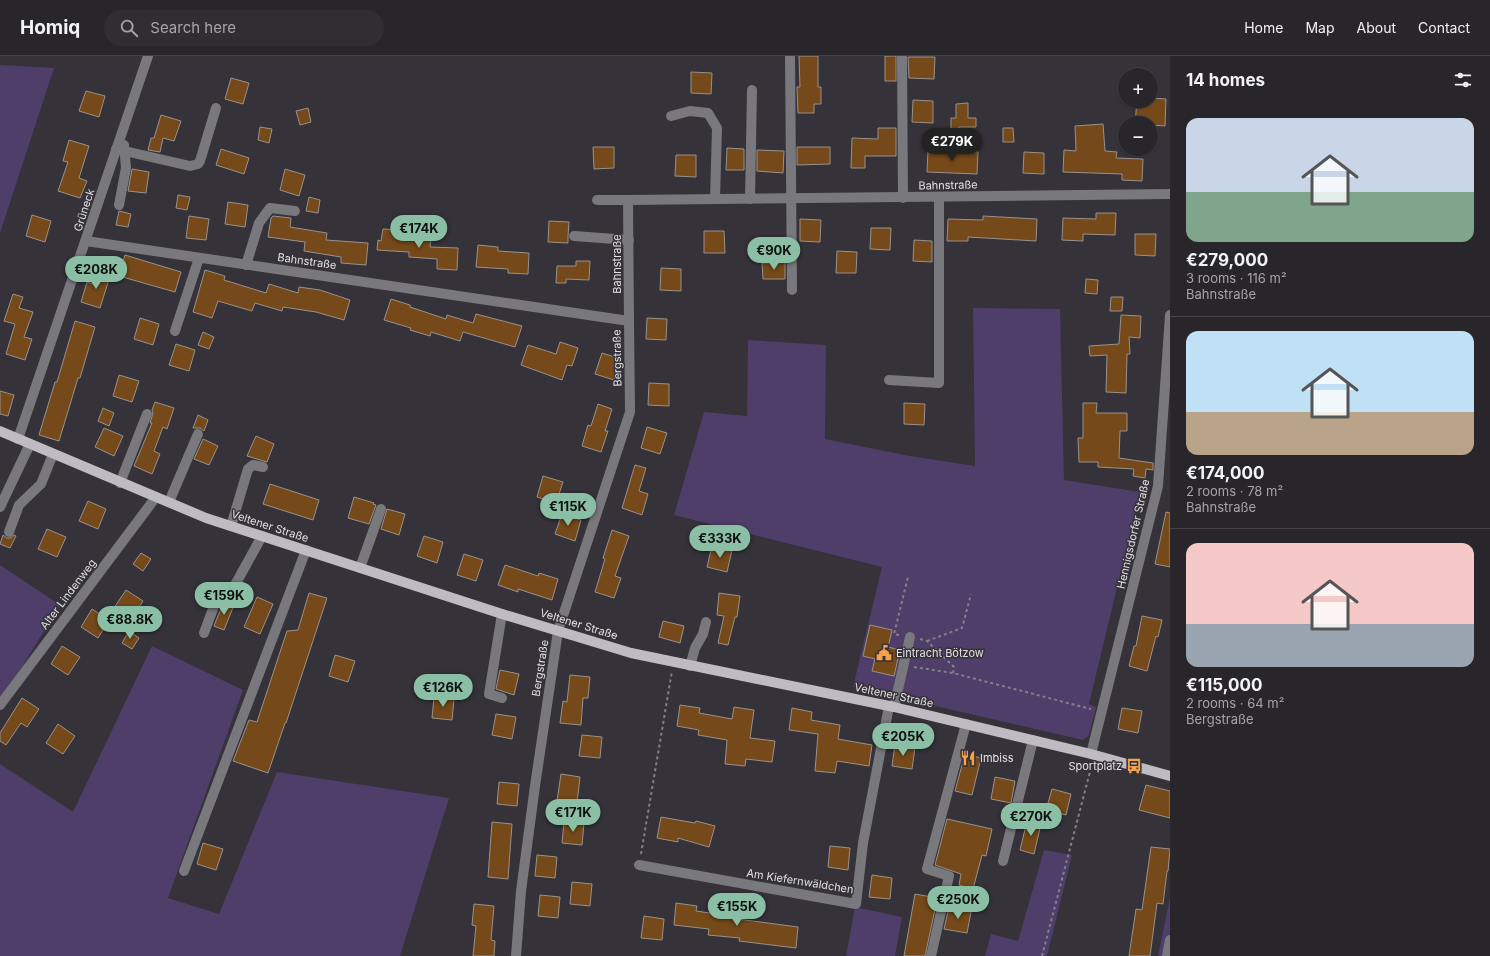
<!DOCTYPE html>
<meta charset="utf-8">
<style>
body{margin:0;font-family:Inter,sans-serif;background:#302e33;color:#f1f3f6;height:100vh;display:flex;flex-direction:column;font-size:15px;white-space:nowrap}
*{box-sizing:border-box;margin:0}
p{font-size:13px;color:#a5a5a9}
.icon{flex:none;width:22px;height:22px;fill:none;stroke:currentColor;stroke-width:2;stroke-linecap:round;stroke-linejoin:round}
.map{position:relative;flex:1;overflow:hidden}
.panel{display:flex;flex-direction:column;background:#28262b;width:320px}
.panel>*{flex:none}
.tools{position:absolute;left:1118px;top:12px;display:grid;gap:8px}
.tools a{display:grid;place-items:center;width:40px;height:40px;border-radius:50%;background:#28262b;box-shadow:0 1px 3px #0004,0 0 0 1px #444347;font-size:20px}
.price{position:absolute;translate:-50% -34px;padding:0 9px;border-radius:14px;background:#8abfa5;color:#111;font-size:13px;line-height:26px;filter:drop-shadow(0 1px 2px #0008)}
.price::after{content:'';position:absolute;left:50%;top:24px;width:12px;height:9px;margin-left:-6px;background:inherit;clip-path:polygon(0 0,100% 0,50% 100%)}
.price.on{background:#222;color:#fff}
ul{padding:0;list-style:none}
li{display:grid;align-content:center;gap:8px;height:212px;padding:0 16px}
li+li{border-top:1px solid #444347}
li span{display:grid;place-items:center;height:124px;border-radius:12px;color:#555}
li>.icon{margin-inline-start:auto}
span .icon{width:72px;height:72px;fill:#fffc;stroke-width:1}
li b{font-size:17px}
h2{display:flex;justify-content:space-between;align-items:center;height:48px;padding:0 16px;font-size:17px}
header{display:flex;align-items:center;gap:24px;box-sizing:border-box;height:56px;padding:0 20px;background:#28262b;border-bottom:1px solid #444347}
header strong{font-size:19px}
nav{display:flex;gap:22px;margin-inline-start:auto;font-size:14px}
.search{width:280px;height:36px;background:#302e33;display:flex;align-items:center;gap:10px;box-sizing:border-box;padding:0 14px;border-radius:22px;color:#a5a5a9;font-size:15px}
main{display:flex;flex:1;min-height:0}
.map>svg:first-child{display:block}
.green{fill:#4e3e69}
.building{fill:#75491a;stroke:#99928b}
.lines{fill:none;stroke-linecap:round;stroke-linejoin:round}
.path{stroke:#838186;stroke-width:2;stroke-dasharray:3 3;stroke-linecap:butt}
.minor{stroke:#79787c;stroke-width:10}
.major{stroke:#bebbc3;stroke-width:10}
.labels{text-anchor:middle;dominant-baseline:central;stroke-width:3;stroke-linejoin:round;paint-order:stroke}
.street-label{font-size:11px;fill:#e1e0e4;stroke:#353239}
.poi-label{font-size:11px;fill:#e1e0e4;stroke:#353239;text-anchor:start}
</style>
<header>
<strong>Homiq</strong>
<div class="search"><svg class="icon" aria-label="search" viewBox="0 0 24 24"><circle cx="10" cy="10" r="6"/><path d="M15 15l6 6"/></svg>Search here</div>
<nav><a>Home</a><a>Map</a><a>About</a><a>Contact</a></nav>
</header>
<main>
<div class="map">
<svg width="1170" height="900" viewBox="0 0 1170 900">
<rect width="100%" height="100%" fill="#353239"/>
<!-- green -->
<g class="green">
<path d="M0,9L54,12L0,177Z"/>
<path d="M973,252L1060,253L1064,424L1140,436L1089,648L1096,651L1089,679L1083,684L853,631L882,511L674,459L704,356L747,360L748,284L826,289L825,383L910,400L975,410Z"/>
<path d="M0,509L60,549L0,647Z"/>
<path d="M152,590L243,634L168,842L219,858L277,716L449,742L400,900H0V708L73,756Z"/>
<path d="M1044,794L1072,799L1047,900H985L991,878L1018,885Z"/>
<path d="M1170,842V900H1158Z"/>
<path d="M855,851L902,861L895,900H846Z"/>
</g>
<!-- building -->
<g class="building">
<path d="M799,0H818V31H821V48H814V57H798L797,31H800Z"/>
<rect x="885" y="0" width="11" height="25"/>
<path d="M908,1H935L934,23L909,22Z"/>
<path d="M691,16L712,17L711,38L691,37Z"/>
<path d="M231,22L249,27L243,48L225,43Z"/>
<path d="M86,35L105,40L99,61L79,55Z"/>
<path d="M1151,42L1166,43L1165,70L1151,69V67H1135L1137,45H1151Z"/>
<path d="M913,44L933,45V67L912,66Z"/>
<path d="M968,47V62H976V71H959L952,91H951V62H956V48Z"/>
<path d="M308,52L311,66L300,69L296,55Z"/>
<path d="M161,59L181,65L174,85L163,82L160,96L148,94L151,82H154Z"/>
<path d="M1103,68L1105,95L1117,96L1116,102L1143,103L1142,125L1122,124V118L1063,116L1064,94L1076,95L1075,70Z"/>
<path d="M260,71L272,73L269,87L258,84Z"/>
<path d="M878,72H896V100H865V112H851L852,82L878,83Z"/>
<path d="M1003,72H1013L1014,86H1003Z"/>
<path d="M69,84L89,90L79,122L87,125L80,142L58,135L68,106L63,105Z"/>
<path d="M593,91H614V112L594,113Z"/>
<path d="M797,91H830V108L797,109Z"/>
<path d="M727,92L744,93V114H726Z"/>
<path d="M221,93L249,102L244,118L216,109Z"/>
<path d="M757,94L784,95L783,117L757,115Z"/>
<path d="M928,94L978,96L977,118L927,116Z"/>
<path d="M1024,96L1044,97V118L1023,117Z"/>
<path d="M676,99H696V121L675,120Z"/>
<path d="M132,113L149,116L146,137L128,135Z"/>
<path d="M285,113L305,119L299,140L280,134Z"/>
<path d="M178,139L190,141L187,154L176,152Z"/>
<path d="M309,141L320,144L318,157L306,155Z"/>
<path d="M228,146L248,149L245,171L225,168Z"/>
<path d="M119,155L131,158L128,171L116,169Z"/>
<path d="M1096,157H1116L1115,179L1083,178V185L1062,184L1063,162L1096,163Z"/>
<path d="M32,159L51,165L45,186L26,180Z"/>
<path d="M189,160L209,163L206,184L186,182Z"/>
<path d="M273,160L291,162L290,171L327,177L326,184L368,187L366,209L341,207V201L304,195L305,186L268,181L271,162Z"/>
<path d="M983,160L1037,163L1036,185L968,181V185H947L948,163L983,164Z"/>
<path d="M800,163L821,164L820,186L800,185Z"/>
<path d="M549,165L569,166L568,180V187L548,186Z"/>
<path d="M871,172H891L890,194L870,193Z"/>
<path d="M383,173L399,174L398,179L431,181L430,191L458,192L457,214L437,213V203L409,201V196L377,194L378,184L381,185Z"/>
<path d="M704,175H724L725,197H704Z"/>
<path d="M1135,178H1156L1155,200L1135,199Z"/>
<path d="M914,184L932,185V206L913,205Z"/>
<path d="M478,189L498,191V195L529,197L528,218L508,217V213L476,211Z"/>
<path d="M837,195L857,196L856,217H836Z"/>
<path d="M125,199L181,216L175,236L119,220Z"/>
<path d="M576,205H590L589,224L566,223V227H556L557,210H576Z"/>
<path d="M785,206V223H763L762,207Z"/>
<path d="M661,212L681,213V235L660,234Z"/>
<path d="M99,213L111,217L100,252L81,246L87,226L93,228Z"/>
<path d="M205,214L225,220L224,224L266,237L269,228L298,237L299,231L320,234L350,244L344,264L316,256L283,251L282,255L255,247L252,255L218,245L212,262L193,256Z"/>
<path d="M1086,223L1098,224L1097,238L1085,237Z"/>
<path d="M13,238L23,241L19,252L33,256L24,281L32,283L25,304L6,298L15,268L4,265Z"/>
<path d="M1111,241H1123L1122,255H1110Z"/>
<path d="M391,243L410,249V251L446,263L447,259L473,267L476,258L522,270L515,291L463,276L460,285L431,276L430,280L410,274L411,272L384,264Z"/>
<path d="M1121,259L1141,260L1140,282L1129,281L1130,298H1127L1126,337L1106,336L1107,299L1090,300L1089,290L1119,288Z"/>
<path d="M140,262L159,268L153,289L134,283Z"/>
<path d="M647,262L667,263L666,284L646,283Z"/>
<path d="M75,265L95,271L80,322H78L59,385L39,379L55,326H57Z"/>
<path d="M203,276L214,281L209,293L198,289Z"/>
<path d="M560,286L578,292L572,310L567,309L562,324L521,309L528,289L556,298Z"/>
<path d="M176,288L195,294L189,315L169,309Z"/>
<path d="M602,297L621,303L614,324L595,318Z"/>
<path d="M119,319L139,325L132,346L113,340Z"/>
<path d="M649,327L669,328V350L648,349Z"/>
<path d="M0,335L14,339L8,360L0,358Z"/>
<path d="M155,346L174,352L167,373L163,371L154,395L160,398L152,418L134,410L152,367H150L153,357L152,354Z"/>
<path d="M904,347L925,348L924,369L904,368Z"/>
<path d="M1083,347H1097L1096,357H1127V375H1120L1119,402L1153,407V414L1146,413L1145,422L1133,420L1134,413L1098,411V406H1079L1078,382H1083Z"/>
<path d="M598,348L612,353L605,375H608L601,396L582,390L588,369L591,370Z"/>
<path d="M103,352L114,357L109,370L98,365Z"/>
<path d="M198,359L208,364L204,375L200,372H193Z"/>
<path d="M647,371L667,377L660,398L641,392Z"/>
<path d="M104,372L123,380L114,400L95,391Z"/>
<path d="M256,380L274,388L267,406L247,400Z"/>
<path d="M203,383L218,390L209,409L194,403Z"/>
<path d="M635,409L646,412L639,435L648,438L642,459L622,452Z"/>
<path d="M543,420L563,426L556,447L537,441Z"/>
<path d="M270,428L319,444L313,464L263,448Z"/>
<path d="M354,441L374,447L373,448L376,449L369,468L348,462Z"/>
<path d="M88,445L106,453L98,473L79,465Z"/>
<path d="M387,453L405,458L399,479L381,473Z"/>
<path d="M1166,456L1170,457V511L1155,508Z"/>
<path d="M562,458L581,464L575,485L555,478Z"/>
<path d="M47,473L66,481L57,501L38,493Z"/>
<path d="M612,474L629,480L615,520L621,522L614,542L595,536L605,503L603,502Z"/>
<path d="M3,479L7,482H10L14,479L16,480L10,492L0,488Z"/>
<path d="M424,480L443,486L437,507L417,500Z"/>
<path d="M712,490L732,494L727,516L707,511Z"/>
<path d="M141,497L151,503L143,515L133,508Z"/>
<path d="M464,498L483,504L476,525L457,519Z"/>
<path d="M505,509L538,520L539,517L558,523L552,544L518,533V536L498,529Z"/>
<path d="M126,534L143,545L131,563L114,552Z"/>
<path d="M309,537L327,542L286,667H285L268,717L233,705L249,664L257,666L287,575L298,574Z"/>
<path d="M719,537L740,540L737,561H735L728,589L718,587L724,560L717,559Z"/>
<path d="M257,541L273,548L260,578L244,571Z"/>
<path d="M224,545L234,549L224,574L214,570Z"/>
<path d="M92,553L109,564L98,582L81,571Z"/>
<path d="M1142,560L1162,564L1158,581L1156,580L1147,615L1129,610L1134,590H1136Z"/>
<path d="M663,565L684,570L680,587L659,581Z"/>
<path d="M870,569L892,574L888,591L900,594L894,620L872,615L875,603L863,600Z"/>
<path d="M129,575L139,582L132,593L122,587Z"/>
<path d="M62,590L80,601L68,619L51,608Z"/>
<path d="M335,599L355,605L348,626L329,620Z"/>
<path d="M500,614L519,618L514,639L496,633Z"/>
<path d="M570,619L590,621L588,642H583L581,669L560,667L563,645L567,646Z"/>
<path d="M434,641L454,643L452,664L432,662Z"/>
<path d="M22,642L39,653L27,671L21,667L6,689L0,685V677Z"/>
<path d="M680,649L700,652L699,657L732,663L734,651L754,654L750,682L775,685L772,706L746,703L745,710L725,708L727,684L698,679L699,674L677,670Z"/>
<path d="M792,652L812,656L811,664L840,669L838,683L872,689L869,710L837,705L835,717L815,715L818,678L789,674Z"/>
<path d="M1122,652L1142,655L1138,677L1118,673Z"/>
<path d="M496,658L516,661L512,683L492,679Z"/>
<path d="M58,668L75,680L63,698L46,687Z"/>
<path d="M582,679L602,681L600,702L579,700Z"/>
<path d="M895,688L915,692L912,713L892,710Z"/>
<path d="M965,698L981,702L972,739L955,735Z"/>
<path d="M561,718L580,721L577,747L557,745Z"/>
<path d="M995,721L1015,725L1011,747L991,743Z"/>
<path d="M499,726L519,728L517,750L497,748Z"/>
<path d="M1146,729L1170,735V762L1139,754Z"/>
<path d="M1052,733L1071,738L1066,759L1046,754Z"/>
<path d="M661,761L695,767L696,765L715,770L709,791L678,782V786L657,782Z"/>
<path d="M947,763L992,773L986,800L982,799L973,833L959,829L961,818L935,809Z"/>
<path d="M564,765L584,767L582,789L562,787Z"/>
<path d="M1027,765L1041,768L1034,798L1020,794Z"/>
<path d="M492,766L512,768L508,823L488,821Z"/>
<path d="M203,787L223,793L216,814L197,808Z"/>
<path d="M830,790L850,792L848,814L828,811Z"/>
<path d="M1151,791L1170,793L1168,815H1167L1163,848L1157,847L1150,900H1129L1136,853L1142,854Z"/>
<path d="M537,799L557,801L555,822L535,820Z"/>
<path d="M872,819L892,822L890,843L869,841Z"/>
<path d="M572,826L592,828L590,850L570,848Z"/>
<path d="M915,838L937,842L936,849L925,900H904Z"/>
<path d="M540,839L560,841L558,862L538,860Z"/>
<path d="M676,847L697,850L696,855L730,860V862L798,871L796,892L739,885L740,882L708,879L709,873L674,869Z"/>
<path d="M474,848L494,850L491,884L495,885L494,900H473L476,870L472,869Z"/>
<path d="M949,851L971,856L967,877L944,873Z"/>
<path d="M644,860L664,863L662,884L641,882Z"/>
</g>
<g class="lines">
<!-- path -->
<g class="path">
<path d="M899,579L894,578L908,521"/>
<path d="M920,583L927,585L954,611L953,617"/>
<path d="M927,585L962,572L971,538"/>
<path d="M914,611L953,617L1091,653"/>
<path d="M641,798L672,615"/>
<path d="M1042,900L1092,708"/>
</g>
<!-- minor -->
<g class="minor">
<path d="M790,0L792,234"/>
<path d="M902,0L903,142"/>
<path d="M671,60L690,55L708,57L717,72L715,143"/>
<path d="M116,93L190,110L198,108L200,105L216,52"/>
<path d="M750,143L752,34"/>
<path d="M597,144H628"/>
<path d="M119,149L126,112L124,89"/>
<path d="M574,180L629,184"/>
<path d="M86,185L629,265L628,144L1170,138"/>
<path d="M246,209L259,167L270,152L295,155"/>
<path d="M175,275L199,202"/>
<path d="M889,324L939,327V141"/>
<path d="M18,383L148,0"/>
<path d="M120,427L147,358"/>
<path d="M169,446L198,378"/>
<path d="M0,451L30,388"/>
<path d="M231,470L248,413L253,409L263,411"/>
<path d="M9,476L19,449L41,428L53,398"/>
<path d="M360,512L381,453"/>
<path d="M502,558L489,638L502,642"/>
<path d="M204,577L217,542L235,529L262,480"/>
<path d="M690,610L695,592L703,578L706,566"/>
<path d="M0,649L156,441"/>
<path d="M894,651L910,581"/>
<path d="M1091,698L1158,430L1170,259"/>
<path d="M1003,805L1033,684"/>
<path d="M639,809L856,848L863,787L889,650"/>
<path d="M184,815L306,494"/>
<path d="M516,900L521,835L535,730L558,575L630,356L629,265"/>
<path d="M931,900L949,820L927,813L966,668"/>
<path d="M1167,900L1170,884"/>
</g>
<!-- major -->
<path class="major" d="M0,375L206,462L502,558L631,597L894,651L1091,698L1170,720"/>
</g>
<!-- icons -->
<defs>
<symbol id="civic-bare" viewBox="-9 -9 18 18"><path d="M-.6-6.5H3V-4.5H.6V-3L4-1V1h2V6H-6V1h2V-1L-.6-3ZM-1.2 2.5V6h2.4V2.5Z" fill="#f7a248" stroke="#353239" stroke-width="2.5" paint-order="stroke"/></symbol>
<symbol id="restaurant-bare" viewBox="-9 -9 18 18"><path d="M-5-6h1v4h1v-4h1v4h1v-4h1v5L-1.5 .5V6h-2V.5L-5-1ZM5-6V6H3V1.5H1.5Q1.5-4 5-6Z" fill="#f7a248" stroke="#353239" stroke-width="2.5" paint-order="stroke"/></symbol>
<symbol id="bus-bare" viewBox="-9 -9 18 18"><path d="M-5-6H5V4H4V6H2V4H-2V6H-4V4H-5ZM-3.5-4V0h7V-4ZM-3.5 1.2v1.5H-2V1.2ZM2 1.2v1.5H3.5V1.2Z" fill="#f7a248" stroke="#353239" stroke-width="2.5" paint-order="stroke"/></symbol>
</defs>
<g fill-rule="evenodd">
<use href="#civic-bare" x="873" y="586" width="22" height="22"/>
<use href="#restaurant-bare" x="957" y="691" width="22" height="22"/>
<use href="#bus-bare" x="1123" y="699" width="22" height="22"/>
</g>
<g class="labels">
<!-- street labels -->
<g class="street-label">
<text transform="translate(948 129) rotate(-1)">Bahnstraße</text>
<text transform="translate(84 154) rotate(-72)">Grüneck</text>
<text transform="translate(307 205) rotate(8)">Bahnstraße</text>
<text transform="translate(617 208) rotate(-90)">Bahnstraße</text>
<text transform="translate(617 302) rotate(-91)">Bergstraße</text>
<text transform="translate(270 470) rotate(18)">Veltener Straße</text>
<text transform="translate(1133 478) rotate(-77)">Hennigsdorfer Straße</text>
<text transform="translate(68 538) rotate(-53)">Alter Lindenweg</text>
<text transform="translate(579 568) rotate(17)">Veltener Straße</text>
<text transform="translate(540 612) rotate(-81)">Bergstraße</text>
<text transform="translate(894 639) rotate(12)">Veltener Straße</text>
<text transform="translate(800 825) rotate(9)">Am Kiefernwäldchen</text>
</g>
<!-- poi labels -->
<g class="poi-label">
<text x="896" y="597">Eintracht Bötzow</text>
<text x="980" y="702">Imbiss</text>
<text x="1122" y="710" text-anchor="end">Sportplatz</text>
</g>
</g>
</svg>
<div class="tools">
<a>+</a>
<a>−</a>
</div>
<b class="price on" style="left:952px;top:106px">€279K</b>
<b class="price" style="left:419px;top:193px">€174K</b>
<b class="price" style="left:774px;top:215px">€90K</b>
<b class="price" style="left:96px;top:234px">€208K</b>
<b class="price" style="left:568px;top:471px">€115K</b>
<b class="price" style="left:720px;top:503px">€333K</b>
<b class="price" style="left:224px;top:560px">€159K</b>
<b class="price" style="left:130px;top:584px">€88.8K</b>
<b class="price" style="left:443px;top:652px">€126K</b>
<b class="price" style="left:903px;top:701px">€205K</b>
<b class="price" style="left:573px;top:777px">€171K</b>
<b class="price" style="left:1031px;top:781px">€270K</b>
<b class="price" style="left:958px;top:864px">€250K</b>
<b class="price" style="left:737px;top:871px">€155K</b>
</div>
<section class="panel">
<h2>14 homes<svg class="icon" aria-label="filters" viewBox="0 0 24 24"><path d="M4 7h16M4 17h16"/><circle cx="9" cy="7" r="2"/><circle cx="15" cy="17" r="2"/></svg></h2>
<ul>
<li><span style="background:linear-gradient(#c9d6e8 60%,#7fa58c 0)"><svg class="icon" aria-label="home" viewBox="0 0 24 24"><path d="M3 11l9-7 9 7M6 9v11h12V9"/></svg></span><div><b>€279,000</b><p>3 rooms · 116 m²</p><p>Bahnstraße</p></div></li>
<li><span style="background:linear-gradient(#bfe0f5 65%,#b9a48a 0)"><svg class="icon" aria-label="home" viewBox="0 0 24 24"><path d="M3 11l9-7 9 7M6 9v11h12V9"/></svg></span><div><b>€174,000</b><p>2 rooms · 78 m²</p><p>Bahnstraße</p></div></li>
<li><span style="background:linear-gradient(#f6c9c9 65%,#9aa5b1 0)"><svg class="icon" aria-label="home" viewBox="0 0 24 24"><path d="M3 11l9-7 9 7M6 9v11h12V9"/></svg></span><div><b>€115,000</b><p>2 rooms · 64 m²</p><p>Bergstraße</p></div></li>
</ul>
</section>
</main>
